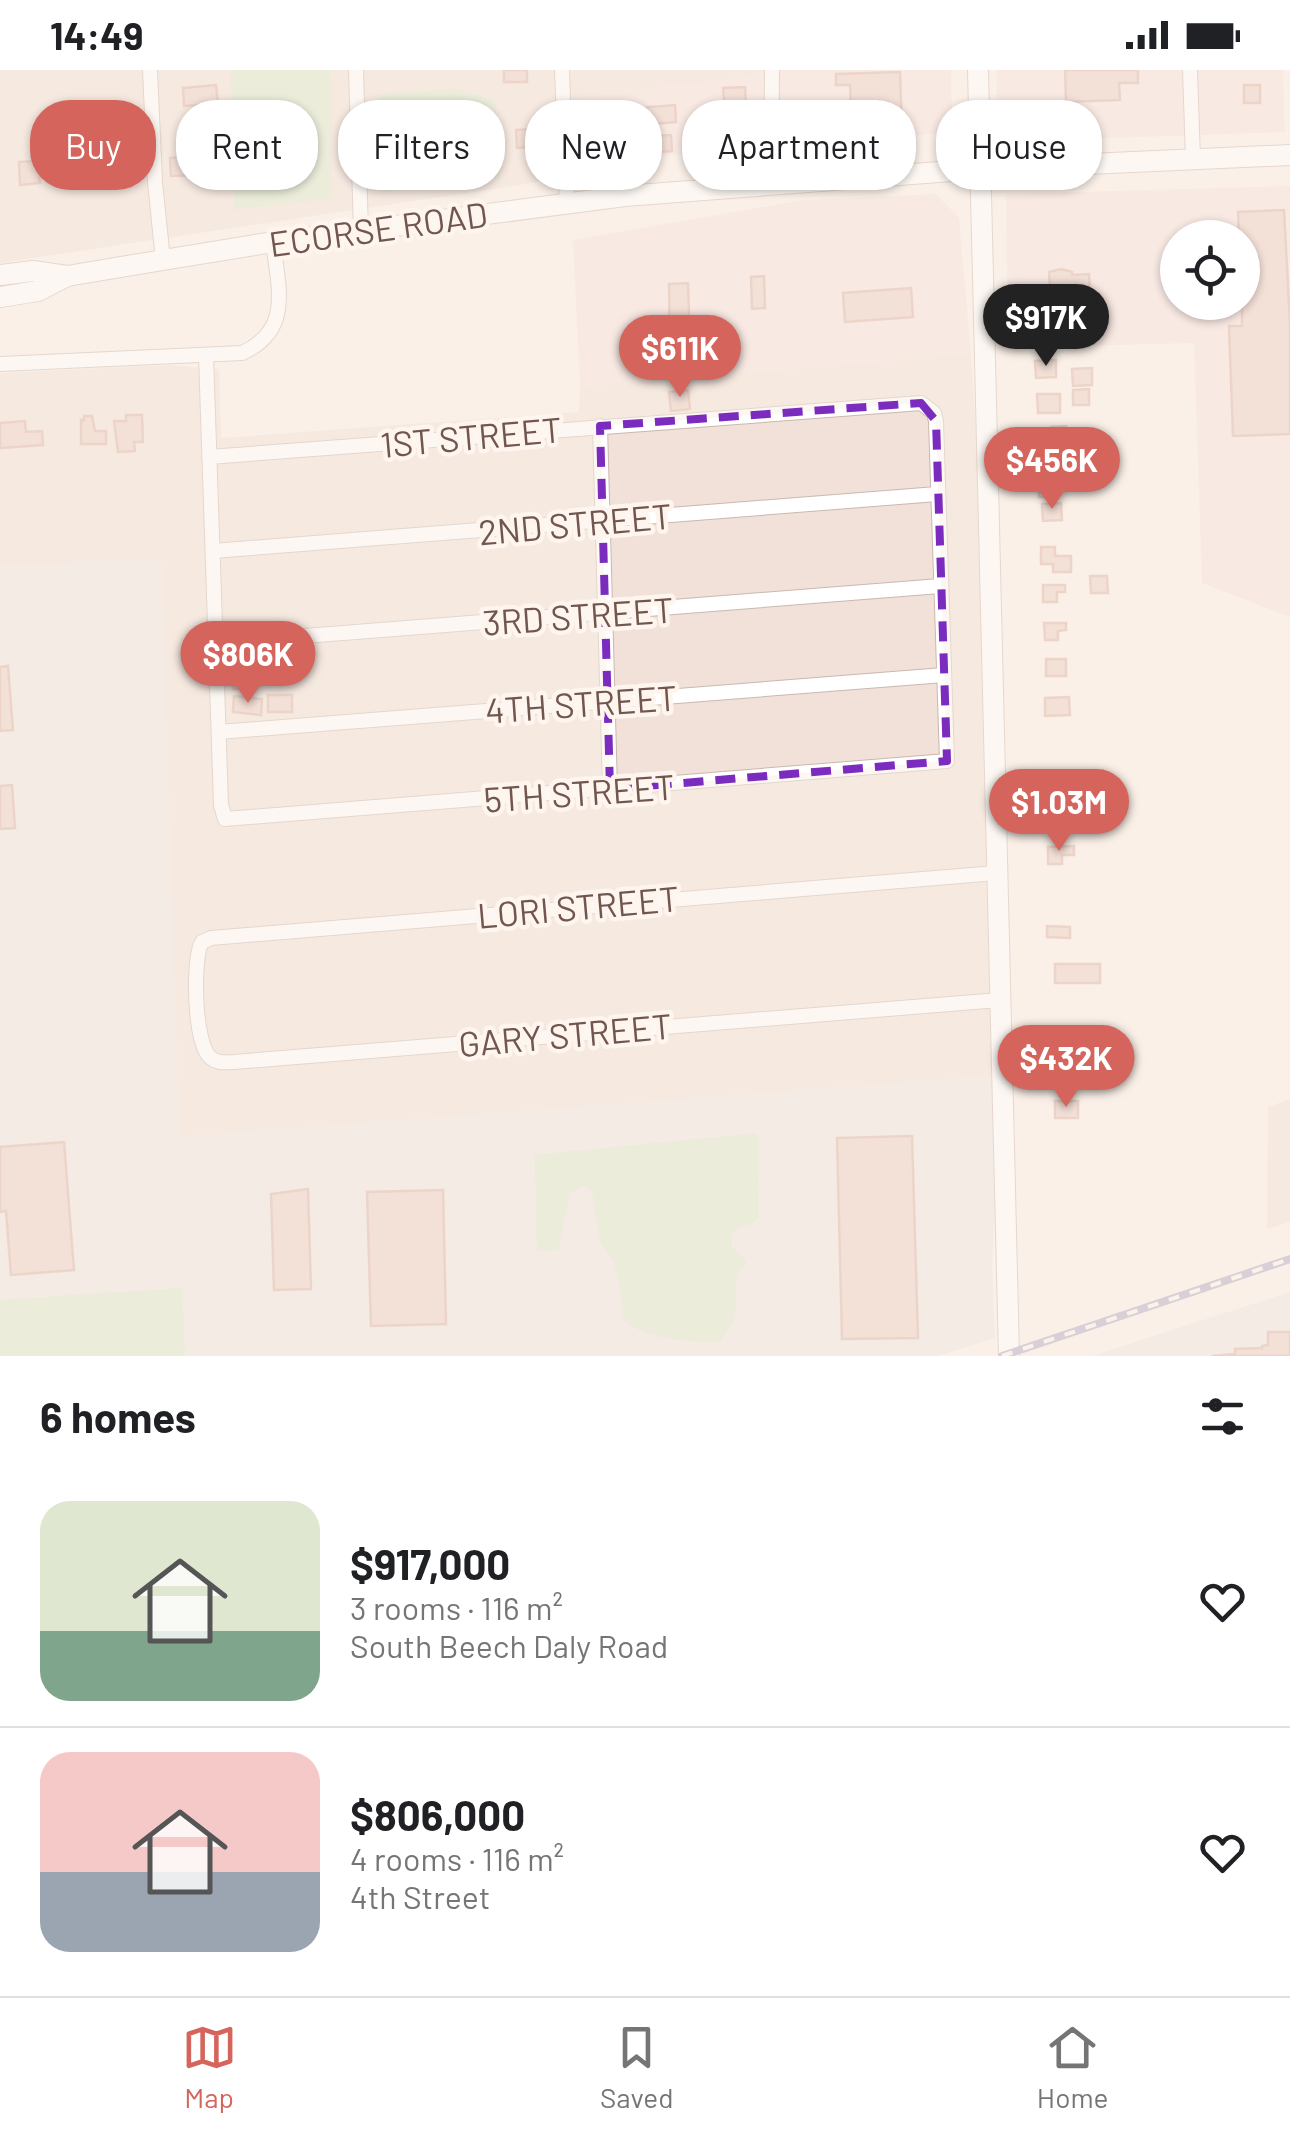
<!DOCTYPE html>
<meta charset="utf-8">
<style>
body{margin:0;font-family:Barlow,sans-serif;background:#f6f6f6;color:#202124;height:100vh;display:flex;flex-direction:column;font-size:38px;white-space:nowrap}
*{box-sizing:border-box;margin:0}
p{font-size:32px;color:#757577}
.icon{flex:none;width:55px;height:55px;fill:none;stroke:currentColor;stroke-width:2;stroke-linecap:round;stroke-linejoin:round}
.map{position:relative;height:1286px;overflow:hidden}
.panel{display:flex;flex-direction:column;background:#fff;flex:1}
.panel>*{flex:none}
.banner{position:absolute;left:30px;top:30px;width:1230px;height:90px;display:flex;gap:20px}
.tools{position:absolute;left:1160px;top:150px;display:grid;gap:20px}
.tools a{display:grid;place-items:center;width:100px;height:100px;border-radius:50%;background:#fff;box-shadow:0 2px 8px #0004;font-size:50px}
.price{position:absolute;translate:-50% -85px;padding:0 22px;border-radius:35px;background:#d5655c;color:#fff;font-size:32px;line-height:65px;filter:drop-shadow(0 2px 5px #0008)}
.price::after{content:'';position:absolute;left:50%;top:60px;width:30px;height:22px;margin-left:-15px;background:inherit;clip-path:polygon(0 0,100% 0,50% 100%)}
.price.on{background:#222;color:#fff}
ul{padding:0;list-style:none}
li{display:flex;align-items:center;gap:30px;height:250px;padding:0 40px}
li+li{border-top:2px solid #e0e0e0}
li span{display:grid;place-items:center;flex:none;width:280px;height:200px;border-radius:30px;color:#555}
li>.icon{margin-inline-start:auto}
span .icon{width:120px;height:120px;fill:#fffc;stroke-width:1}
li b{font-size:42px}
h2{display:flex;justify-content:space-between;align-items:center;height:120px;padding:0 40px;font-size:42px}
.tag{padding:0 35px;border-radius:40px;background:#fff;box-shadow:0 2px 8px #0004;font-size:35px;line-height:90px}
.tag.on{background:#d5655c;color:#fff}
.status{display:flex;justify-content:space-between;align-items:center;height:70px;padding:0 50px;background:#fff;direction:ltr}
.status svg{height:28px;fill:currentColor}
.dock{display:flex;justify-content:space-around;align-items:center;height:140px;border-top:2px solid #e0e0e0;background:#fff;font-size:28px;color:#757577}
.dock a{display:grid;justify-items:center;gap:5px}
.dock .on{color:#d5655c}
.map>svg:first-child{display:block}
.residential{fill:#f1e1d8}
.commercial{fill:#f9e1dd;fill-rule:evenodd}
.industrial{fill:#ebe4e1}
.green{fill:#d9e6c8}
.building{fill:#eccdc3;stroke:#ddb2a5;stroke-width:2.5}
.lines{fill:none;stroke-linecap:round;stroke-linejoin:round}
.street-casing{stroke:#cbb8af;stroke-width:16}
.secondary-casing{stroke:#cfb9b0;stroke-width:22}
.street{stroke:#fff;stroke-width:14}
.secondary{stroke:#fff;stroke-width:20}
.rail-casing{stroke:#b2a8c3;stroke-width:8}
.rail{stroke:#fdf5ee;stroke-width:4;stroke-dasharray:11;stroke-linecap:butt}
.marked{fill:none;stroke:#7b2cbf;stroke-width:8;stroke-dasharray:20 12;stroke-linejoin:round}
.labels{text-anchor:middle;dominant-baseline:central;stroke-width:9;stroke-linejoin:round;paint-order:stroke}
.street-label{font-size:35px;fill:#71564f;stroke:#fdf5ee}
</style>
<div class="status"><b>14:49</b><svg viewBox="0 0 49 12"><path d="M0 12V9h3v3zM5 12V6h3v6zM10 12V3h3v9zM15 12V0h3v12zM26 1h20v11H26zM47 4h2v5h-2z"/></svg></div>
<div class="map">
<svg width="1290" height="1286" viewBox="0 0 1290 1286">
<rect width="100%" height="100%" fill="#faf0e8"/>
<!-- residential -->
<g class="residential">
<path d="M0,0H756L757,7L581,26L582,92L533,113L0,193Z"/>
<path d="M971,284L982,456L994,1006L179,1067L161,490L0,495V303L169,295L219,299L221,368L579,342L580,316Z"/>
<path d="M1290,1029V1152L1267,1159L1268,1037Z"/>
</g>
<!-- commercial -->
<g class="commercial">
<path d="M756,0H951L952,49L943,63L582,92L581,26L756,7Z"/>
<path d="M997,0H1283L1285,62L1026,71L996,35Z"/>
<path d="M1290,116V547L1202,513L1194,273L1008,278L1006,124ZM1178,168H1242V232H1178Z"/>
<path d="M936,124L959,148L971,284L580,316L573,170L803,130Z"/>
</g>
<!-- industrial -->
<g class="industrial">
<path d="M161,490L180,1066L994,1006L997,1081L992,1196L995,1268L937,1286H0V495Z"/>
<path d="M1290,1222V1286H1092Z"/>
</g>
<!-- green -->
<g class="green">
<path d="M231,0H331L332,128L234,140Z"/>
<path d="M456,19L495,30L500,109L379,123L378,24Z"/>
<path d="M758,1063L759,1147L750,1154L738,1157L732,1165V1177L747,1192C727,1210 740,1227 734,1249C731,1256 724,1265 720,1272C690,1272 647,1270 624,1250L619,1210L612,1189L600,1170L592,1121L584,1116L570,1123L558,1180L537,1181L535,1085Z"/>
<path d="M182,1218L185,1286H0V1230Z"/>
</g>
<!-- building -->
<g class="building">
<rect x="504" y="0" width="23" height="12"/>
<path d="M1065,0H1138V13H1119L1120,30L1066,32Z"/>
<path d="M900,2L902,59L852,61L850,15H836V4Z"/>
<path d="M216,15L218,34L184,36L183,18Z"/>
<rect x="1244" y="15" width="16" height="18"/>
<path d="M745,17L747,56L726,57L723,18Z"/>
<path d="M675,35L676,52L641,55L639,38Z"/>
<path d="M531,59L532,77L517,78L516,60Z"/>
<path d="M130,64L131,78L104,80V66Z"/>
<path d="M671,65L672,81L637,83L636,67Z"/>
<path d="M72,84L73,93L84,92L86,111L64,113L62,85Z"/>
<path d="M117,86V114L103,115V109H95L94,93L105,92V87Z"/>
<path d="M199,86L200,105L171,106L170,88Z"/>
<path d="M38,91L40,113L20,115L19,92Z"/>
<path d="M1284,140L1290,254V364L1233,366L1229,256H1242V168H1239L1238,142Z"/>
<path d="M1061,199L1072,202V205L1089,204L1090,224L1070,225L1069,217L1050,218L1049,202Z"/>
<path d="M764,206L765,238L752,239L751,207Z"/>
<path d="M688,213L690,277H670L669,214Z"/>
<path d="M911,218L913,247L845,252L843,223Z"/>
<path d="M1056,290V307L1036,308L1035,291Z"/>
<path d="M1092,298V315L1073,316L1072,299Z"/>
<path d="M1089,319V335H1073V320Z"/>
<path d="M688,320L690,339L671,341L669,322Z"/>
<path d="M1037,324H1060V343H1038Z"/>
<path d="M126,345H142L143,372H134L135,381L118,382L114,351H126Z"/>
<path d="M84,346H92L95,361H106V374H81V350H84Z"/>
<path d="M25,351L26,362L42,361L43,375L0,378V353Z"/>
<path d="M1066,356V370H1054L1055,383H1040V365H1052L1051,357Z"/>
<path d="M1105,373V390L1083,391L1082,374Z"/>
<rect x="1076" y="393" width="31" height="14"/>
<path d="M1038,402H1061V418H1056V427H1039Z"/>
<path d="M1061,433L1062,450L1043,451L1042,434Z"/>
<path d="M1041,477H1055V486H1071V502H1053V494H1041Z"/>
<path d="M1090,506H1107L1108,523H1091Z"/>
<path d="M1043,515H1065V522H1057V532H1043Z"/>
<path d="M1044,553H1066V560L1058,561V570H1045Z"/>
<path d="M232,584H241L242,619H233Z"/>
<rect x="1046" y="589" width="20" height="17"/>
<path d="M8,596L13,660L0,661V597Z"/>
<rect x="268" y="625" width="24" height="17"/>
<path d="M234,626L262,629L261,645L233,642Z"/>
<path d="M1069,627L1070,645L1045,646V628Z"/>
<path d="M1039,702L1082,703V720H1039Z"/>
<path d="M12,715L15,758L0,759V716Z"/>
<path d="M1045,741H1071V758H1066V749H1055V758H1045Z"/>
<path d="M1074,776V785H1062V794H1048V777Z"/>
<path d="M1047,856L1070,857V868L1047,867Z"/>
<rect x="1055" y="894" width="45" height="19"/>
<path d="M1055,961L1073,965V975H1049V966H1055Z"/>
<rect x="1055" y="1031" width="23" height="17"/>
<path d="M912,1066L918,1268L842,1269L837,1068Z"/>
<path d="M64,1072L74,1200L11,1205L6,1141L0,1142V1077Z"/>
<path d="M308,1119L311,1219L274,1220L271,1124Z"/>
<path d="M443,1120L446,1254L371,1256L367,1122Z"/>
<path d="M1268,1262H1290V1286H1212L1235,1284V1279L1262,1278V1276L1268,1275Z"/>
</g>
<g class="lines">
<defs>
<g id="street">
<path d="M150,0L155,112L163,190"/>
<path d="M356,0L361,160"/>
<path d="M562,0L567,134"/>
<path d="M1190,0L1193,89"/>
<path d="M771,113L772,0"/>
<path d="M206,285L221,735L225,749L947,691L936,351L934,343L921,333L209,387"/>
<path d="M0,294L242,283C293,260 278,217 273,172"/>
<path d="M600,356L610,719"/>
<path d="M213,481L937,424"/>
<path d="M216,573L940,516"/>
<path d="M219,662L944,605"/>
<path d="M996,803L211,868L202,872C192,888 194,976 211,988C218,994 226,992 234,992L999,930"/>
</g>
<g id="secondary">
<path d="M978,0L1009,1286"/>
<path d="M0,205L33,201L67,206"/>
<path d="M0,227L38,221L67,206L163,190L273,172L625,126L978,99L1290,85"/>
</g>
</defs>
<!-- street casing -->
<use href="#street" class="street-casing"/>
<!-- secondary casing -->
<use href="#secondary" class="secondary-casing"/>
<!-- street -->
<use href="#street" class="street"/>
<!-- secondary -->
<use href="#secondary" class="secondary"/>
<defs>
<path id="rail" d="M1002,1286L1290,1189"/>
</defs>
<!-- rail casing -->
<use href="#rail" class="rail-casing"/>
<!-- rail -->
<use href="#rail" class="rail"/>
</g>
<!-- marked area -->
<path d="M0 0H1290V1286H0ZM921,333L936,351L947,691L610,719L600,356Z" fill="#faf0e8" fill-opacity=".55" fill-rule="evenodd"/>
<path class="marked" d="M921,333L936,351L947,691L610,719L600,356Z"/>
<g class="labels">
<!-- street labels -->
<g class="street-label">
<text transform="translate(378 158) rotate(-8)">ECORSE ROAD</text>
<text transform="translate(471 366) rotate(-5)">1ST STREET</text>
<text transform="translate(575 453) rotate(-5)">2ND STREET</text>
<text transform="translate(578 545) rotate(-4)">3RD STREET</text>
<text transform="translate(581 633) rotate(-4)">4TH STREET</text>
<text transform="translate(579 722) rotate(-4)">5TH STREET</text>
<text transform="translate(578 836) rotate(-5)">LORI STREET</text>
<text transform="translate(565 964) rotate(-5)">GARY STREET</text>
</g>
</g>
</svg>
<div class="tools">
<a><svg class="icon" aria-label="locate" viewBox="0 0 24 24"><circle cx="12" cy="12" r="6"/><path d="M12 2v4M12 18v4M2 12h4M18 12h4"/></svg></a>
</div>
<b class="price on" style="left:1046px;top:299px">$917K</b>
<b class="price" style="left:680px;top:330px">$611K</b>
<b class="price" style="left:1052px;top:442px">$456K</b>
<b class="price" style="left:248px;top:636px">$806K</b>
<b class="price" style="left:1059px;top:784px">$1.03M</b>
<b class="price" style="left:1066px;top:1040px">$432K</b>
<div class="banner">
<a class="tag on">Buy</a>
<a class="tag">Rent</a>
<a class="tag">Filters</a>
<a class="tag">New</a>
<a class="tag">Apartment</a>
<a class="tag">House</a>
</div>
</div>
<section class="panel">
<h2>6 homes<svg class="icon" aria-label="filters" viewBox="0 0 24 24"><path d="M4 7h16M4 17h16"/><circle cx="9" cy="7" r="2"/><circle cx="15" cy="17" r="2"/></svg></h2>
<ul>
<li><span style="background:linear-gradient(#dfe7d0 65%,#7fa58c 0)"><svg class="icon" aria-label="home" viewBox="0 0 24 24"><path d="M3 11l9-7 9 7M6 9v11h12V9"/></svg></span><div><b>$917,000</b><p>3 rooms · 116 m²</p><p>South Beech Daly Road</p></div><svg class="icon" aria-label="heart" viewBox="0 0 24 24"><path d="M12 20l-8-8c-3-5 5-10 8-4 3-6 11-1 8 4z"/></svg></li>
<li><span style="background:linear-gradient(#f6c9c9 60%,#9aa5b1 0)"><svg class="icon" aria-label="home" viewBox="0 0 24 24"><path d="M3 11l9-7 9 7M6 9v11h12V9"/></svg></span><div><b>$806,000</b><p>4 rooms · 116 m²</p><p>4th Street</p></div><svg class="icon" aria-label="heart" viewBox="0 0 24 24"><path d="M12 20l-8-8c-3-5 5-10 8-4 3-6 11-1 8 4z"/></svg></li>
</ul>
</section>
<nav class="dock">
<a class="on"><svg class="icon" aria-label="map" viewBox="0 0 24 24"><path d="M3 6l6-2 6 2 6-2v14l-6 2-6-2-6 2zM9 4v14M15 6v14"/></svg>Map</a>
<a><svg class="icon" aria-label="saved" viewBox="0 0 24 24"><path d="M7 4h10v16l-5-4-5 4z"/></svg>Saved</a>
<a><svg class="icon" aria-label="home" viewBox="0 0 24 24"><path d="M3 11l9-7 9 7M6 9v11h12V9"/></svg>Home</a>
</nav>
